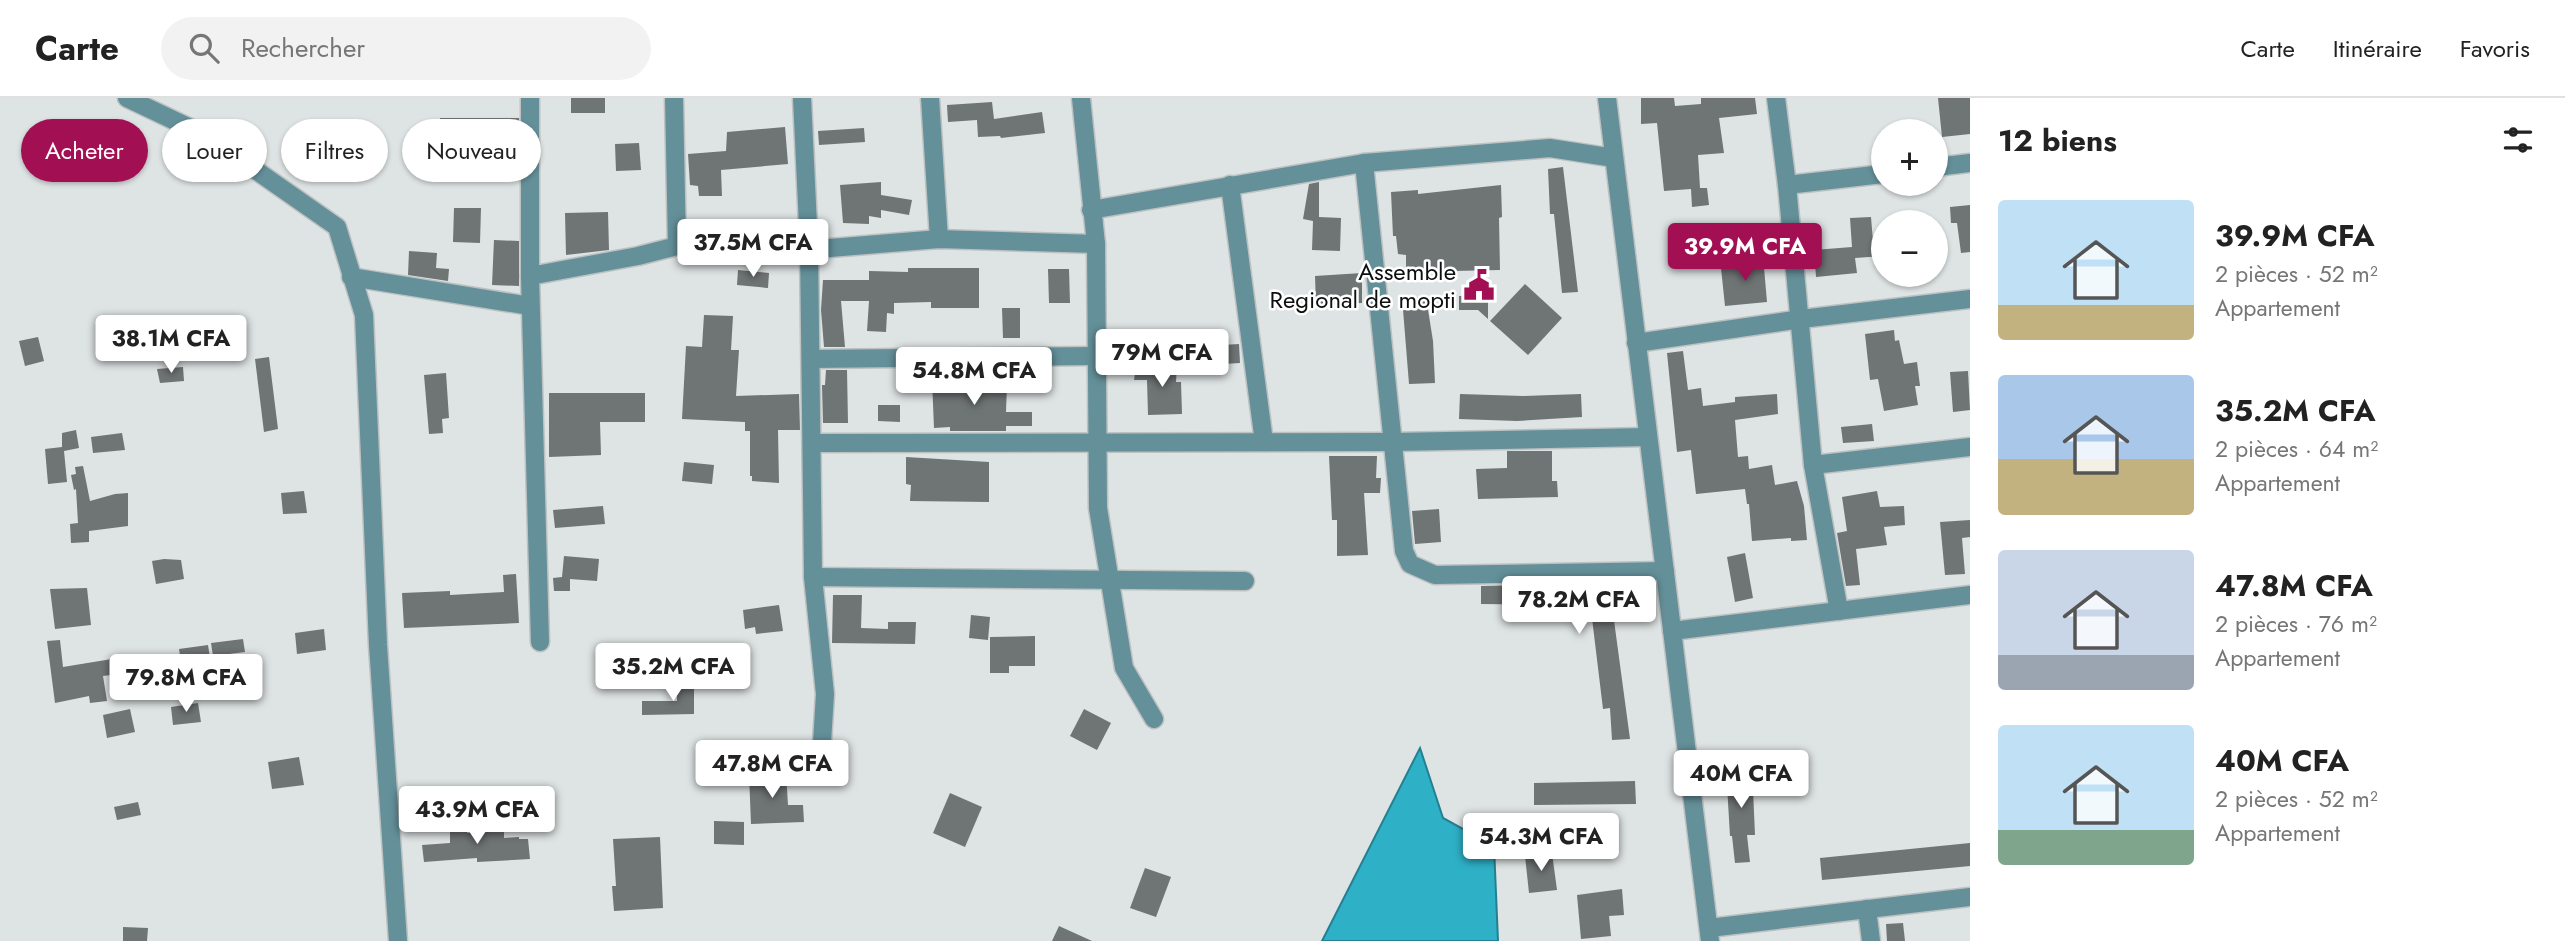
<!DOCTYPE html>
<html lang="fr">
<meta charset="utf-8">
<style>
body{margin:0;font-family:Jost,sans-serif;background:#f2f2f2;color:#222;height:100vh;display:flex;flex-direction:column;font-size:26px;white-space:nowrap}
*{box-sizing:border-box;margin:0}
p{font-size:23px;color:#767676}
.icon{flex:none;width:38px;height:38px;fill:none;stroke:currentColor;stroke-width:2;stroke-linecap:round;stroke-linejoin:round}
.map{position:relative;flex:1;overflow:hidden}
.details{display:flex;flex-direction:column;background:#fff;width:595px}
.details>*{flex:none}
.hud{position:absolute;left:21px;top:21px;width:665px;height:63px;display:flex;gap:14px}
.buttons{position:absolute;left:1871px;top:21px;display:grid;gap:14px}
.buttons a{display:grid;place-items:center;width:77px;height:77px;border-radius:50%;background:#fff;box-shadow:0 2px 5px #0004;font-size:35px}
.price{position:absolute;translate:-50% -60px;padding:0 16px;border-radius:7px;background:#fff;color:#222;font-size:23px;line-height:46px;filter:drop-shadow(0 2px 4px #0008)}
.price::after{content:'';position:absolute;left:50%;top:42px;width:21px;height:16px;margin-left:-10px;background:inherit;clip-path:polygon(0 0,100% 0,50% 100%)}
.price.current{background:#a20f52;color:#fff}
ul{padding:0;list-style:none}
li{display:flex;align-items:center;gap:21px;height:175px;padding:0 28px}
li span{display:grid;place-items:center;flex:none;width:196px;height:140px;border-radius:7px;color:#555}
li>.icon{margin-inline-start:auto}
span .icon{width:84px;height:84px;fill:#fffc;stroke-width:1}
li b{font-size:30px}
h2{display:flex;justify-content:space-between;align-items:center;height:84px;padding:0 28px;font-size:30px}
.pill{padding:0 24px;border-radius:32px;background:#fff;box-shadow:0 2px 5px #0004;font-size:24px;line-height:63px}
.pill.current{background:#a20f52;color:#fff}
header{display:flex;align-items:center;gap:42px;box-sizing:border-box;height:98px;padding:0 35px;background:#fff;border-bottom:2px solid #e0e0e0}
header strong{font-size:33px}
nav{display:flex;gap:38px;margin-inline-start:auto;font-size:24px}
.search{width:490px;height:63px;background:#f2f2f2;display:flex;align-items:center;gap:18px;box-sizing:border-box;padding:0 24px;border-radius:38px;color:#767676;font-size:26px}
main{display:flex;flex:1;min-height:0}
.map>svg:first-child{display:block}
.water{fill:#2eb0c7;stroke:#248090;stroke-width:2}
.building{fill:#6f7475}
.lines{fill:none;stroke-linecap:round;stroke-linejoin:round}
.minor-casing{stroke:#bdc1c2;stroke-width:21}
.tertiary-casing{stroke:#bdc1c2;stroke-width:21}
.minor{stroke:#64909a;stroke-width:18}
.tertiary{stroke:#64909a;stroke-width:18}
.labels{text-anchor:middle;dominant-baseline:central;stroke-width:5;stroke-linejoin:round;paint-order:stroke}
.poi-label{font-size:24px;fill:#0d0f0f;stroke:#fff;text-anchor:end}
</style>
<header>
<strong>Carte</strong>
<div class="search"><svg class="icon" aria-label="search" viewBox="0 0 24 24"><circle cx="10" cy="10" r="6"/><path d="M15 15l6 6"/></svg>Rechercher</div>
<nav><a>Carte</a><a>Itinéraire</a><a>Favoris</a></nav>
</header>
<main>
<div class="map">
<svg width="1970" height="843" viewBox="0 0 1970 843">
<rect width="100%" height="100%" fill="#dee3e4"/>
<!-- water -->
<path class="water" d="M1420,650L1443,720L1494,748L1498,843H1322Z"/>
<!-- building -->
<g class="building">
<rect x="571" y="0" width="34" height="15"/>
<path d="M1641,0H1674L1675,8L1701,6V0H1755L1757,16L1719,20L1724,55L1698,57L1700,90H1707L1709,107L1692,109L1691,91L1664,93L1657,25L1641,26Z"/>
<path d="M1938,0H1970V36L1942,39Z"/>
<path d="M992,4L994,21L1042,14L1045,35L1001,40L1000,38L978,39L977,22L948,24L947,7Z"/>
<rect x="440" y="20" width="79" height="56"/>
<path d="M785,29L788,66L721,72L722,98H699L698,88L690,87L688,56L726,53L727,34Z"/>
<path d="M864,30L865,44L819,47L818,33Z"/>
<path d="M639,45L641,72L616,73L615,46Z"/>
<path d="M1563,69L1578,194L1562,195L1554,116H1550L1548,71Z"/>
<path d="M881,84V97L912,102L909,117L881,112V120L869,118V126L843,125L840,87Z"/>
<path d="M1319,84V119L1341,120L1340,153L1312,152L1313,123L1303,121L1309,86Z"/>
<path d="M1501,87L1502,119L1499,120L1500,172L1406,174V157L1398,156L1396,138H1393L1391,94L1418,92V96Z"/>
<path d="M1970,107V154L1961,155L1957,125H1951L1950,109Z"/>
<path d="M454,110H481L480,145L453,144Z"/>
<path d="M608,114L609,152L566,157L565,115Z"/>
<path d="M1871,119L1873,143H1883V158L1855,160L1857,175L1816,179L1814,152L1852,149L1850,120Z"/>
<path d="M1704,126L1706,139L1674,143L1673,130Z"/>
<path d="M494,142L519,143V188L492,187Z"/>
<path d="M409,153L437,155L436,170L449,171L448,183L408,177Z"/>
<path d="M1763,158L1767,204L1725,208L1721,170L1747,167L1746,159Z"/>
<path d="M908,170H979V210H931V204L894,205V216L887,215L886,234L867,233L869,203H841L845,249H824L821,212L823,182H869V173L908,174Z"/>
<path d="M1048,171H1069L1070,205H1049Z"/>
<path d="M738,172L769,175L768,190L737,187Z"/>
<path d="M1362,175V205L1316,207L1315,178Z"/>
<path d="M1525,186L1562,220L1528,257L1490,223Z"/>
<path d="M1459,198H1488V221L1478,212H1459Z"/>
<path d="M1402,199H1426L1433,243L1435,285L1409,286Z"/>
<path d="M1002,210H1020V240H1003Z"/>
<path d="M704,217L733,218L731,252H739L736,298L799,296L800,332H778L779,385L752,383V378H750V333H745V324L682,321L686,248L702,249Z"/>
<path d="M1894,232L1895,243L1899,242L1904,266L1917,264L1920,288H1915L1918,307L1884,313L1878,281L1870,282L1865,236Z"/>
<path d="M38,239L44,263L25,268L19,243Z"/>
<path d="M1239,246L1240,265L1207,267L1205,248Z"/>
<path d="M1683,253L1688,292L1701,290L1703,308L1735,304V299L1777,296L1778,316L1735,322L1738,359L1748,358L1749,371L1772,367L1775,387L1797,383L1804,408L1807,442L1791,443V440L1752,443L1749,406H1747L1745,391L1696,396L1691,352L1677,354L1667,255Z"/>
<path d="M269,259L278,331L264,334L255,261Z"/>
<path d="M1152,267L1177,268L1176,284H1181L1182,316L1148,317L1147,282H1134L1136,269L1152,270Z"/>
<path d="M183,269L184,283L160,285L157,271Z"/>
<path d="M826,272H847L848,325H823L822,287H825Z"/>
<path d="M1968,273L1970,312L1953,314L1950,274Z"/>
<path d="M446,275L449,320L442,321L443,335L429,336L424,277Z"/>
<path d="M956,280H970V285L1007,286L1006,314H1032V328H1006V333H950V329L934,330L932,282Z"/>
<path d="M549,295H645V324H600L601,357L549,359Z"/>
<path d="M1460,296L1523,298L1581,296L1582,319L1517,323L1459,321Z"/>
<path d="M878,307H900V324L878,323Z"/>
<path d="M1872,326L1874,343L1843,345L1841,329Z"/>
<path d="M76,332L79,350L64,353L67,384L48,386L45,351L62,349V335Z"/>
<path d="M122,335L125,352L93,355L91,339Z"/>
<path d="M1507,353H1552V383H1557L1558,399L1478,401L1476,371L1507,370Z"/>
<path d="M1329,358H1377L1376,380H1381L1380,395H1364L1368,457L1337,458V422H1332Z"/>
<path d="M906,359L989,364V404L910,403L911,387L906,386Z"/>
<path d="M684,364L714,367L712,386L682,383Z"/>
<path d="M83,368L90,403L115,396L128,395V428L89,433V444L71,445L70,426L78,425L76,391L74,392L71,377L76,376L75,369Z"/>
<path d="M304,393L307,415L283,416L281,395Z"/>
<path d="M1877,393L1880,409L1904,408L1905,427L1884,429L1887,447L1856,451L1860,487L1846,488L1837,435L1847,433L1842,399Z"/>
<path d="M603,408L605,426L555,430L553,412Z"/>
<path d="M1439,411L1441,444L1415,446L1412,413Z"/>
<path d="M1970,422V439L1962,440L1965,476L1945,477L1940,424Z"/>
<path d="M1745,455L1753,500L1735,504L1727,459Z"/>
<path d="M564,458L599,461L597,483L570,481V493H554L553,480L562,479Z"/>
<path d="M164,461L181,462L184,481L156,486L152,463Z"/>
<path d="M516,476L519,525L404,530L402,495L450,493V497L504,494L503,477Z"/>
<path d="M1578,486V492L1604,489L1606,516L1613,515L1630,641L1612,642L1610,610L1603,611L1591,512L1585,513V507L1481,506V488Z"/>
<path d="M87,490L91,527L55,531L50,491Z"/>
<path d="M833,497H862L861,530L888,531V524H916L915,546L832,545Z"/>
<path d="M779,507L783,533L756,536L755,529L745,531L743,512Z"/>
<path d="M971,517L990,519L988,542L969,540Z"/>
<path d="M324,531L326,552L297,556L295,535Z"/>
<path d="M1035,538V568H1009V575H990V539Z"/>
<path d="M243,541L245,554L213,558L211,545Z"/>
<path d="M60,542L63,569L124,559L126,575L103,578L107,603L90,605L89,598L55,605L47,543Z"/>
<path d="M208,547L210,560L181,564L179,551Z"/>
<path d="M677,586H694V616L642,617V603H677Z"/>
<path d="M198,605L201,624L173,627L171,609Z"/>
<path d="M130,611L135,634L107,640L103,617Z"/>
<path d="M1084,611L1111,625L1097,652L1070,638Z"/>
<path d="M299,659L304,687L272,691L268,664Z"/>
<path d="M1752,669L1755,737H1747L1750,764L1735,765L1732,738H1730L1726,670Z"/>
<path d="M786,675L788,707H803L804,724L751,726L749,676Z"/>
<path d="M1635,683L1636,706L1534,707V685Z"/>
<path d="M950,695L982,709L965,749L933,735Z"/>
<path d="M138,704L141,717L117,722L114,709Z"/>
<path d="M450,720H467V735L504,733V740L519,739V741H528L530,761L477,764V760L424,764L422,747L450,745Z"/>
<path d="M714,723L744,724V747L714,746Z"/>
<path d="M660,739L663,810L614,813L612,788H616L613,741Z"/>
<path d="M1970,745V768L1822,782L1820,760Z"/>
<path d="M1552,755L1557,792L1529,795L1525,758Z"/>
<path d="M1145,770L1171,779L1156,819L1130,810Z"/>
<path d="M1622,791L1624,817L1609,818L1611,838L1581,841L1577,797Z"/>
<path d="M1903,825L1905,843H1887L1886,826Z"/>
<path d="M1059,828L1092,843H1052Z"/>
<path d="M123,829L148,830L147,843H123Z"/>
</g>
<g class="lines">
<defs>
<g id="minor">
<path d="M127,0L207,38L337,129L364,217L378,547L398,843"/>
<path d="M530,0V178L540,544"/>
<path d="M674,0L677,148"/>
<path d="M802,0L809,149L813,479L825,596L820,677"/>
<path d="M930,0L939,141"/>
<path d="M1081,0L1096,146L1098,410L1124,570L1154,621"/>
<path d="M1776,0L1787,87L1813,367L1839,513"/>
<path d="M1364,65L1404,453L1410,466L1435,477L1665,473"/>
<path d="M1936,69L1970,65"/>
<path d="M1230,87L1264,344"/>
<path d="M1787,87L1883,76"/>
<path d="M1091,112L1364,65L1550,50L1614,60"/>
<path d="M530,178L638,158L677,148L830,150L939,141L1096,146"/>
<path d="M351,179L530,208"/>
<path d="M1636,245L1801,221L1970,201"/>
<path d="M811,261L1097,258"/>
<path d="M812,345L1393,344L1647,339"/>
<path d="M1813,367L1970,349"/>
<path d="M813,479L1245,483"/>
<path d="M1672,533L1970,497"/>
<path d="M1867,811L1871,843"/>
<path d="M1709,830L1970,799"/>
</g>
<path id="tertiary" d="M1607,0L1710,843"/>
</defs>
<!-- minor casing -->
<use href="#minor" class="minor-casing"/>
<!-- tertiary casing -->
<use href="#tertiary" class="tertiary-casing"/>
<!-- minor -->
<use href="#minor" class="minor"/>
<!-- tertiary -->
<use href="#tertiary" class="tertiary"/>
</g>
<!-- icons -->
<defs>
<symbol id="civic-bare" viewBox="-9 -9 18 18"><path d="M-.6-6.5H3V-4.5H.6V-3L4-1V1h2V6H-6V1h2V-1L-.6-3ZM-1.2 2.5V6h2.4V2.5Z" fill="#a20f52" stroke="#fff" stroke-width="2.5" paint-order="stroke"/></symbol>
</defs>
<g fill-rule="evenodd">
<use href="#civic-bare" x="1457" y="165" width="44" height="44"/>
</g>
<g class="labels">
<!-- poi labels -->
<g class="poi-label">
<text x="1456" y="173">Assemble<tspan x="1456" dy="28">Regional de mopti</tspan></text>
</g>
</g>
</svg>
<div class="buttons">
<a>+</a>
<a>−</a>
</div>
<b class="price" style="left:753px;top:181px">37.5M CFA</b>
<b class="price current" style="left:1745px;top:185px">39.9M CFA</b>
<b class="price" style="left:171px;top:277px">38.1M CFA</b>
<b class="price" style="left:1162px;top:291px">79M CFA</b>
<b class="price" style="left:974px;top:309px">54.8M CFA</b>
<b class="price" style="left:1579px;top:538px">78.2M CFA</b>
<b class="price" style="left:673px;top:605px">35.2M CFA</b>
<b class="price" style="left:186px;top:616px">79.8M CFA</b>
<b class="price" style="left:772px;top:702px">47.8M CFA</b>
<b class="price" style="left:1741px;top:712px">40M CFA</b>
<b class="price" style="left:477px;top:748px">43.9M CFA</b>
<b class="price" style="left:1541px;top:775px">54.3M CFA</b>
<div class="hud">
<a class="pill current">Acheter</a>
<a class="pill">Louer</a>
<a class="pill">Filtres</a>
<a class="pill">Nouveau</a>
</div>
</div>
<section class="details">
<h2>12 biens<svg class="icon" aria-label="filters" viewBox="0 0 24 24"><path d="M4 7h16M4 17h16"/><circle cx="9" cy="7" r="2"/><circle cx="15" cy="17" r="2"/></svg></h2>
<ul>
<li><span style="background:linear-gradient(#bfe0f5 75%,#c2b280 0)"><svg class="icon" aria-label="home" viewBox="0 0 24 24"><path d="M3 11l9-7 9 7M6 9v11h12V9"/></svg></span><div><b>39.9M CFA</b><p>2 pièces · 52 m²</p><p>Appartement</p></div></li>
<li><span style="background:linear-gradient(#a9c7e8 60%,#c2b280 0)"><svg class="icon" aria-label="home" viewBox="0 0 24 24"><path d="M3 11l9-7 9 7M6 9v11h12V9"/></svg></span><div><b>35.2M CFA</b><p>2 pièces · 64 m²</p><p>Appartement</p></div></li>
<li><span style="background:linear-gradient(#c9d6e8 75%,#9aa5b1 0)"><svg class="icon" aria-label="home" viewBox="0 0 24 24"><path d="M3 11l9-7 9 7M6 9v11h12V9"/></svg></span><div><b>47.8M CFA</b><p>2 pièces · 76 m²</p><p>Appartement</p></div></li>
<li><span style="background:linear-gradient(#bfe0f5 75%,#7fa58c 0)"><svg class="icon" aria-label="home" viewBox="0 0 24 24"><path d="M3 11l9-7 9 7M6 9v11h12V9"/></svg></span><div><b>40M CFA</b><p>2 pièces · 52 m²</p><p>Appartement</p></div></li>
</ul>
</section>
</main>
